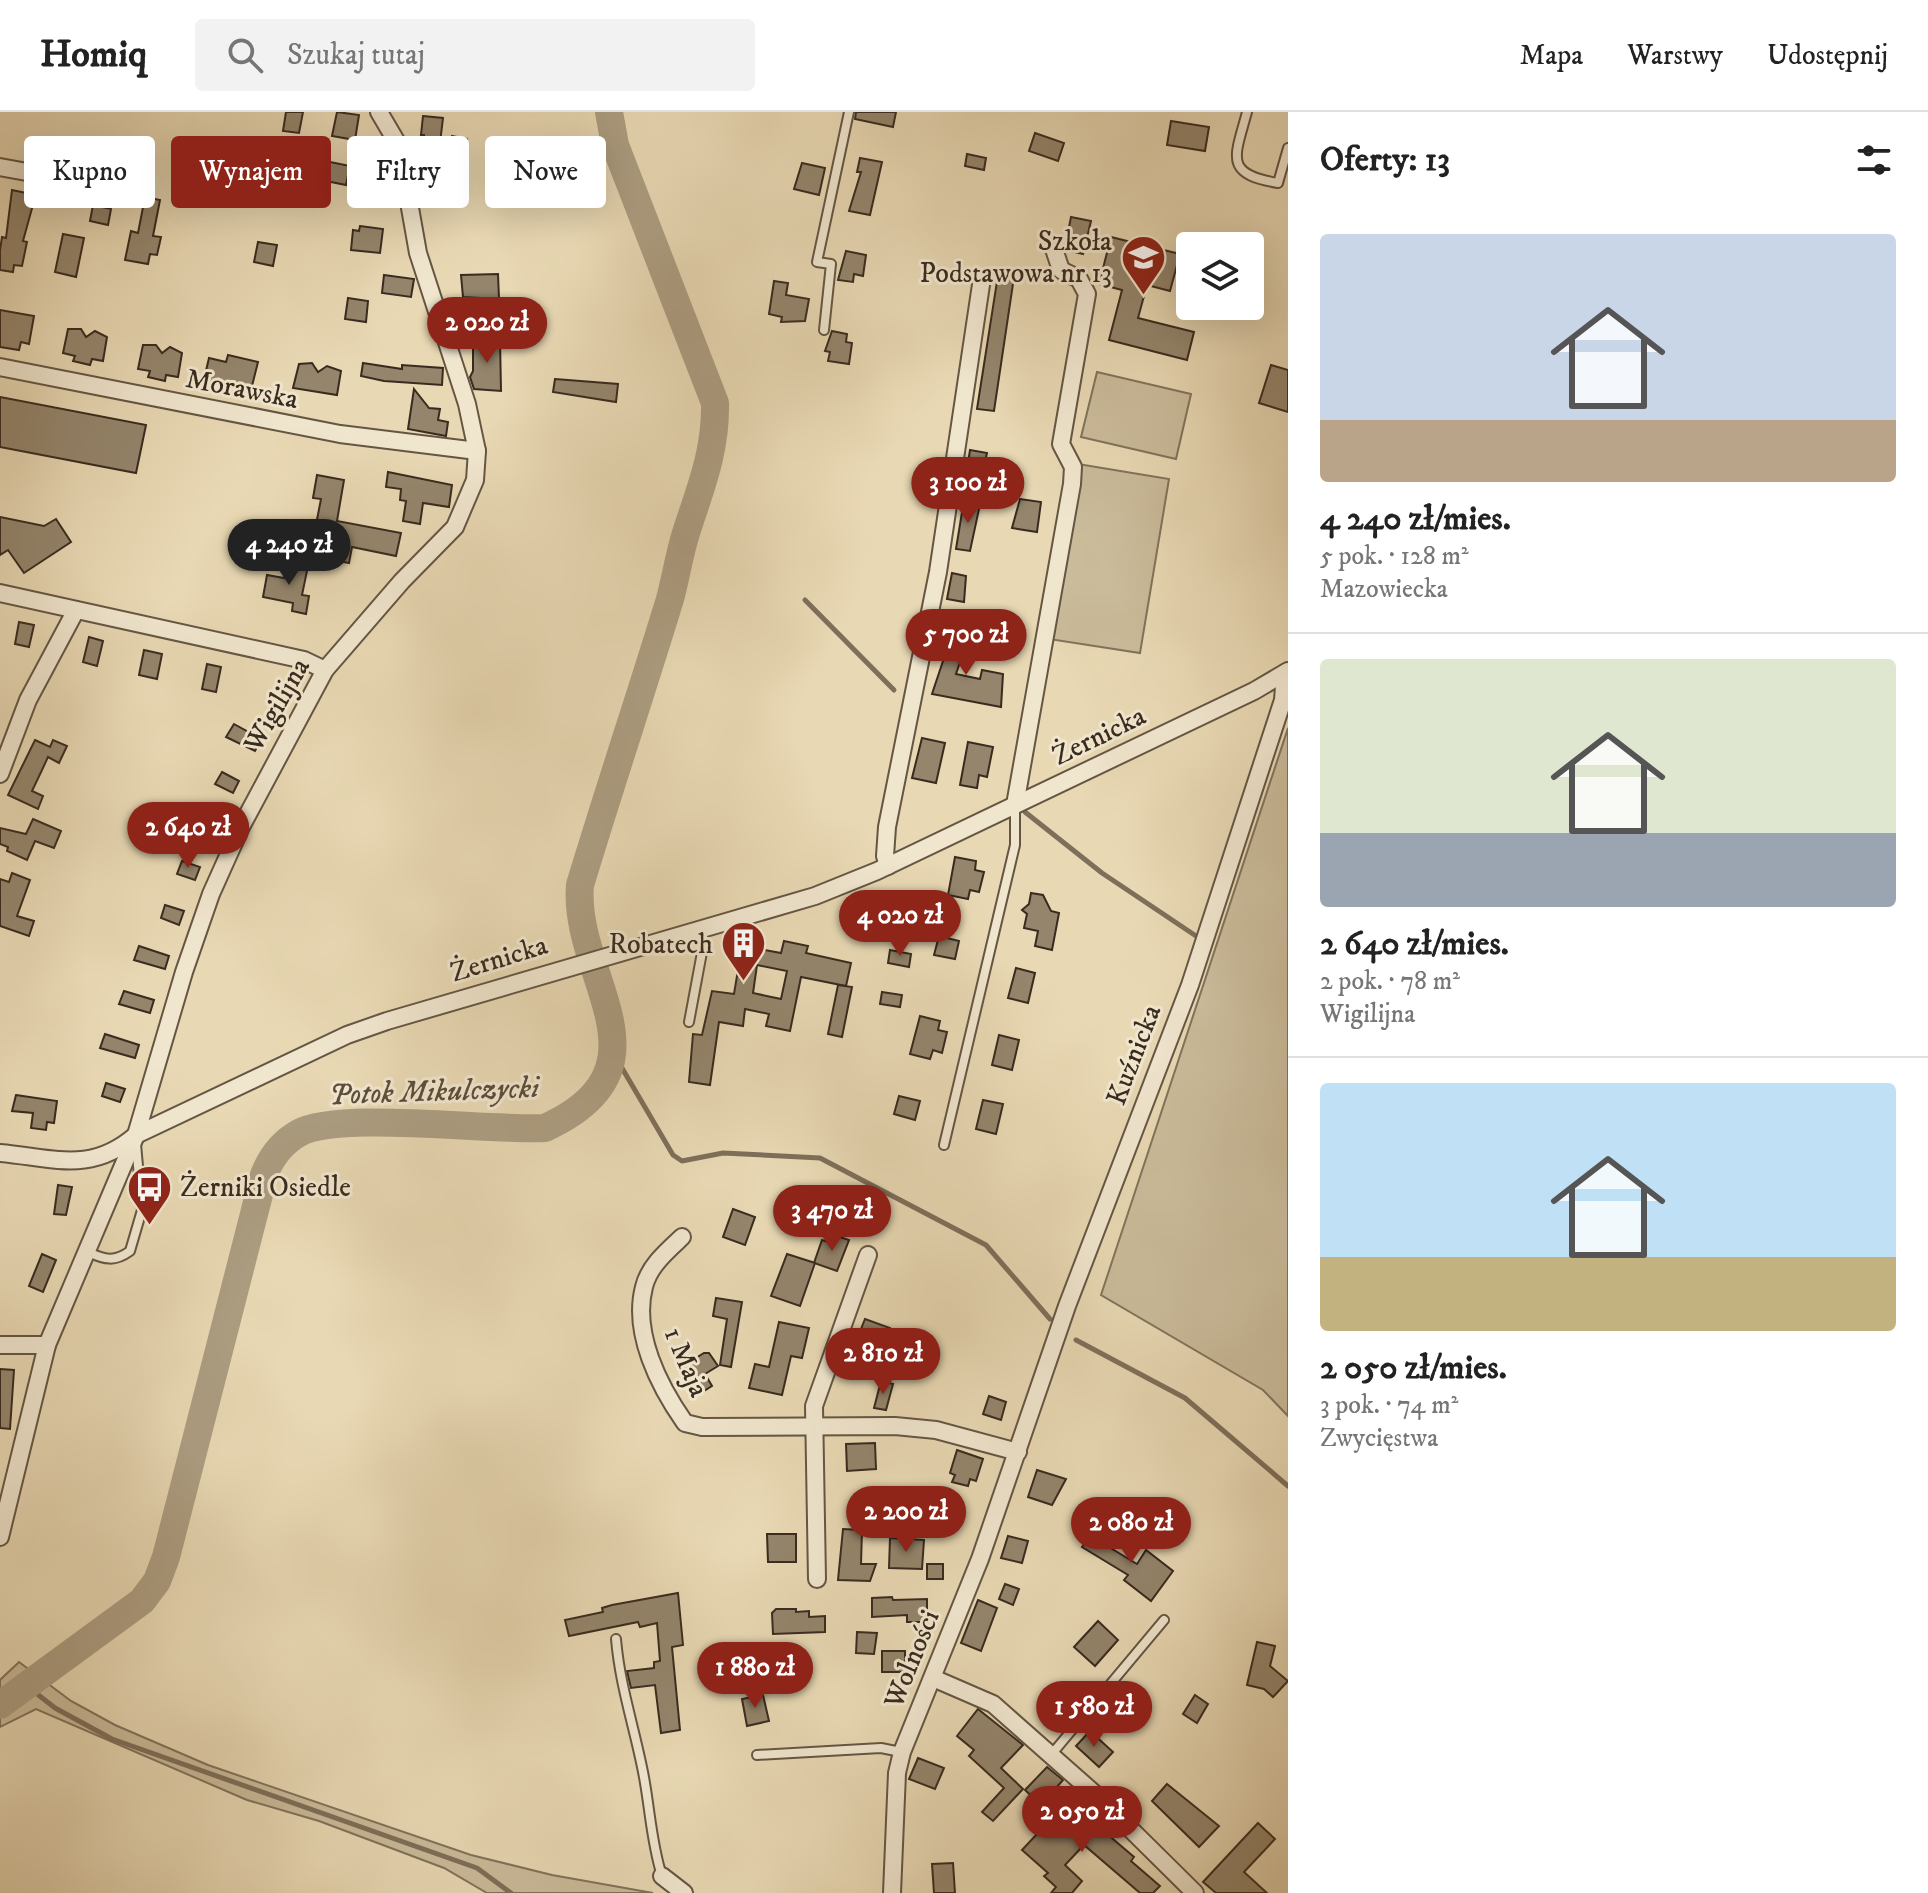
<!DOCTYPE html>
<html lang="pl">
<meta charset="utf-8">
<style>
body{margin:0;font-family:"IM FELL DW Pica",serif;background:#f2f2f2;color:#222;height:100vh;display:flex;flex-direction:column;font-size:30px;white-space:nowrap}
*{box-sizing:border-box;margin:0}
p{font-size:26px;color:#767676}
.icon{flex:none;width:44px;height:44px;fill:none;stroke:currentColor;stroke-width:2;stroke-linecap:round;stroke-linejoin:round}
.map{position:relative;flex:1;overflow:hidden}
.side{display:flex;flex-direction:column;background:#fff;width:640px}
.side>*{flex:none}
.hud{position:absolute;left:24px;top:24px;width:760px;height:72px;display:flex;gap:16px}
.controls{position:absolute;left:1176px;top:120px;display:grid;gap:16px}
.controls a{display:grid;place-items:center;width:88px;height:88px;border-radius:8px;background:#fff;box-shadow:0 8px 32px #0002;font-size:40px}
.price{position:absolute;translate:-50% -68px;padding:0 18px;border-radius:28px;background:#8f2418;color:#fff;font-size:26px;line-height:52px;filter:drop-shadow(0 2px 4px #0008)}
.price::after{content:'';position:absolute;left:50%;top:48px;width:24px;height:18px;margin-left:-12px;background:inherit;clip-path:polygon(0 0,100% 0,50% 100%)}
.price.active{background:#222;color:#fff}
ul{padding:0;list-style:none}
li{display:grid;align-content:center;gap:16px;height:424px;padding:0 32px}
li+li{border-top:2px solid #e0e0e0}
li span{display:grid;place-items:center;height:248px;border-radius:8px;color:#555}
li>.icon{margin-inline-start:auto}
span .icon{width:144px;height:144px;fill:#fffc;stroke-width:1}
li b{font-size:34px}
h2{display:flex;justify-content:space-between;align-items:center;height:96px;padding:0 32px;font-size:34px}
.pill{padding:0 28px;border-radius:8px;background:#fff;box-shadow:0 8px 32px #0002;font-size:28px;line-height:72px}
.pill.active{background:#8f2418;color:#fff}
header{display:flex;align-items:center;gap:48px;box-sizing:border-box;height:112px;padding:0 40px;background:#fff;border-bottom:2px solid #e0e0e0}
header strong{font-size:38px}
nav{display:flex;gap:44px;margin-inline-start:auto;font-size:28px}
.search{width:560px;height:72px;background:#f2f2f2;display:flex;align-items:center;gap:20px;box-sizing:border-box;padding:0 28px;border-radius:8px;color:#767676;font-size:30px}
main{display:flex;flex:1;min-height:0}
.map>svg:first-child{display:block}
.green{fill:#cabb9a;stroke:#82735c;stroke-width:2}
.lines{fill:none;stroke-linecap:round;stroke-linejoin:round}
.stream{stroke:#7e6f5a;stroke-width:5}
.river{stroke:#ac9d81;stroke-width:28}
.building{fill:#94856c;stroke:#392b1f;stroke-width:2;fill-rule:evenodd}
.lane-casing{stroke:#655644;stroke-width:12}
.street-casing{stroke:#655644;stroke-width:20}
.lane{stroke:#f0e6ce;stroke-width:8}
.street{stroke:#f0e6ce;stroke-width:16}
.labels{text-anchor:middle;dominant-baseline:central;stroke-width:6;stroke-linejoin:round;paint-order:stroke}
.poi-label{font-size:28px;fill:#392b1f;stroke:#f0e6ce;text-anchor:end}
.street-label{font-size:28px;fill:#392b1f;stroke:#f0e6ce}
.water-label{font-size:30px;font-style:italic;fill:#5c4d3c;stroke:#f0e6ce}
</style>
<header>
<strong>Homiq</strong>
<div class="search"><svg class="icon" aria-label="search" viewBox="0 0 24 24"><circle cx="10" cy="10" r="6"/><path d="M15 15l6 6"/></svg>Szukaj tutaj</div>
<nav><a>Mapa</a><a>Warstwy</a><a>Udostępnij</a></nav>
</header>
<main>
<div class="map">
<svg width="1288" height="1781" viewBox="0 0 1288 1781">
<rect width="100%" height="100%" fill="#e8d8b3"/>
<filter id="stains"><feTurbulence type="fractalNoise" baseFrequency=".0025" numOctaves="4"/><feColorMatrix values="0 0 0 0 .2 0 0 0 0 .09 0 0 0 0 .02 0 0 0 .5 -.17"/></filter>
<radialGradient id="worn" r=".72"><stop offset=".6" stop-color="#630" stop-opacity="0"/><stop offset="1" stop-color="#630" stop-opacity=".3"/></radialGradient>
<!-- green -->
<g class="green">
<path d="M1097,260L1191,282L1176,347L1081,325Z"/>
<path d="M1078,352L1169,367L1140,541L1049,527Z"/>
<path d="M1288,616V1304L1263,1278L1101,1183Z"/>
<path d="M19,1550L71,1589L115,1613L208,1653L471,1743L552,1763L653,1781H487L444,1756L319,1709L247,1688L36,1597L0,1615V1568Z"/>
</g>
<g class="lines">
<!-- stream -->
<g class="stream">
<path d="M805,488L894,578"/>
<path d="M1025,700L1102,761L1199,826"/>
<path d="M612,939L673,1043L682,1049L723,1041L820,1046L986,1133L1050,1207"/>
<path d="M1076,1228L1185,1286L1288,1374"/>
<path d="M27,1574L55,1596L112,1627L477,1756L511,1781"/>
</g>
<!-- river -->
<path class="river" d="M0,1593L142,1489L157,1469L166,1445L264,1063C271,1045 281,1031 299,1021C339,999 490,1019 545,1016C678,955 572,865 580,773C609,677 641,582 670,487C676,465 679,443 686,421C700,377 716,340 715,291L615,33L609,0"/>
</g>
<!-- building -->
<g class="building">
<path d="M286,0H303L299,21L283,19Z"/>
<path d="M337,0L359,3L355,28L332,24Z"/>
<path d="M856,0H896L893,15L855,7Z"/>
<path d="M423,4L443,6L440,31L424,29V23H421Z"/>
<path d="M1171,9L1209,15L1205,39L1167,33Z"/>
<path d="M1035,21L1064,31L1058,49L1029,39Z"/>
<path d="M452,24L467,27L464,42L449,39Z"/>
<path d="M967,42L986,46L984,58L965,54Z"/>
<path d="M860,46L882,50L870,103L849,99L861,60H857Z"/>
<path d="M320,48L350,54L346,73L316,67Z"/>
<path d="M802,51L825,56L819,83L794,77Z"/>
<path d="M437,68L457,71L454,90L434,88Z"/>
<path d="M12,78L31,82L30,88L34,89L23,129L27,130L22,154L14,153L13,160L0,158V138L2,125L6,126Z"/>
<path d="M145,85L160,88L153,124L161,125L157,143L150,142L148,152L125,148L131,119L138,121Z"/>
<path d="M93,93L111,97L108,113L90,109Z"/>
<path d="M1071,105L1091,109L1083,142L1066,138L1065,135Z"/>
<path d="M360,114L383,117L380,141L351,138L353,118L359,119Z"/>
<path d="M63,122L84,126L76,165L55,160Z"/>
<path d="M1111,125L1180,142L1170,179L1147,173L1138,206L1194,220L1187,248L1109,228L1122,178L1099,172Z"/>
<path d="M258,130L277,133L273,154L254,150Z"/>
<path d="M846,139L866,143L863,164L854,162L853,170L838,168Z"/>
<path d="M498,162L499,187L463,185L461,163Z"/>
<path d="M384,163L414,167L411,185L382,181Z"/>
<path d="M998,163L1014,165L994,299L977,297Z"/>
<path d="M774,169L788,171L786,183L809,187L805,209L781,210L782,205L769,202Z"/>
<path d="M348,186L368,189L366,210L345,207Z"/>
<path d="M0,198L34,204L29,232L21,230L19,238L0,235Z"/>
<path d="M68,217H81L86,225L95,219L107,225L103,249L92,247L90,253L73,249L75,244L63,241Z"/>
<path d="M832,219L847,222L846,230L852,231L849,252L828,249L830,240L825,239Z"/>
<path d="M473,228H500L501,279L474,277L470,265L473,259Z"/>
<path d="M143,233H156L162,241L170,235L182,241L178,265L166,263L165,269L148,265L150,259L138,257Z"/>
<path d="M228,243L258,250L251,278L204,267L209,246L226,250Z"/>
<path d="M312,251L318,260L327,254L341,259L337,283L293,276L299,252Z"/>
<path d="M363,251L402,257V253L443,256L442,273L384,269L361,264Z"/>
<path d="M1271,253L1288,258V300L1259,291Z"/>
<path d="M555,267L618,272L616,290L553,280Z"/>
<path d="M414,277L429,296L440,297L438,308L448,310L446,324L408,317Z"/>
<path d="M0,285L146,313L136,361L0,335Z"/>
<path d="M970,338L987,341L981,366L966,364Z"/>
<path d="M388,360L452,373L449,395L423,391L420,412L403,409L406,389L400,388L401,377L386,375Z"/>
<path d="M317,363L344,368L337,409L401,421L396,444L352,435L349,451L333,448L336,433L313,428L321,387L313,386Z"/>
<path d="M1020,387L1041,390L1037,420L1012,416Z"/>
<path d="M964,388L977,390L979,397L970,439L956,437Z"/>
<path d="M0,405L44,414L56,407L71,430L24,461L8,438L0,443Z"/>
<path d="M287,450L308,454L302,483L309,484L306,502L292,499L293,491L263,485L267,463L284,466Z"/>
<path d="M952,461L966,464L964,490L947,487Z"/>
<path d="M19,510L34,513L29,535L15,532Z"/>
<path d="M945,519L969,524L956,562L980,567L982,558L1003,562L1001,595L932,582L945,543L947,534L942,533Z"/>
<path d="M89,525L103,529L97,554L83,550Z"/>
<path d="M144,538L162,542L157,567L139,563Z"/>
<path d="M207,552L221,555L216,580L202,577Z"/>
<path d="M234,612L261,627L255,639L226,625Z"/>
<path d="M922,626L945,631L936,671L912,666Z"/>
<path d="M35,628L50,635L53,628L67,634L59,651L48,645L42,658L32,679L43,684L38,697L8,683Z"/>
<path d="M968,630L993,635L987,665L979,663L977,676L960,673Z"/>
<path d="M222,660L239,669L233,681L215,672Z"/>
<path d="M189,699L218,711L213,725L182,714Z"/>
<path d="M33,707L61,719L54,736L35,729L27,748L7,739L8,735L0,732V716L26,722Z"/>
<path d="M955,745L976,749L975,758L984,760L979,780L970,778L968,787L948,783Z"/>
<path d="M182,749L200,755L195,768L177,762Z"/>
<path d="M12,761L30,768L17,804L34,809L29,824L0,814V767L9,770Z"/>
<path d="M1031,781L1043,783L1051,799L1059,801L1052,838L1035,834L1038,819L1024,816L1027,802L1022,798L1029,792Z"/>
<path d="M165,793L184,799L179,813L161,806Z"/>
<path d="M939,824L959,829L955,847L934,843Z"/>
<path d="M784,829L808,834L806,841L851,851L846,874L801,865L790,919L766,914L769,902L745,897L743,914L719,910L710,973L689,970L693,922L702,923L712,879L734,882L742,834L781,841ZM757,853L787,859L781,887L753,881Z"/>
<path d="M139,834L169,844L165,857L134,848Z"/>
<path d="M890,838L911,842L909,855L888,851Z"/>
<path d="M1016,856L1035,861L1028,891L1008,886Z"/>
<path d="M838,873L852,875L842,925L828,922Z"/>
<path d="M124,879L154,888L150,901L119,892Z"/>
<path d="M882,880L902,883L900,895L880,892Z"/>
<path d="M920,904L940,909L938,918L947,920L942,941L933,938L930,947L910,942Z"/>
<path d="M105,922L139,933L135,946L100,936Z"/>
<path d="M999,923L1019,928L1012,958L992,953Z"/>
<path d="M106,971L125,977L120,990L102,984Z"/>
<path d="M16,983L57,989L54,1011L47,1010L46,1018L31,1016L33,1001L12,999Z"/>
<path d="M899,984L920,989L915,1008L894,1002Z"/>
<path d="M983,988L1003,992L996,1022L976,1017Z"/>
<path d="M58,1073L72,1075L66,1103L54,1102Z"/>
<path d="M733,1097L755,1105L745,1133L723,1125Z"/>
<path d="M834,1123L849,1128L837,1159L814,1151L822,1128L831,1131Z"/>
<path d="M42,1142L56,1148L43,1180L29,1174Z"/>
<path d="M787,1142L815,1151L800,1194L771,1184Z"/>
<path d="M716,1186L742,1190L731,1255L720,1253L727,1207L713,1204Z"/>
<path d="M865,1207L890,1216L880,1244L854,1235Z"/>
<path d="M779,1210L809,1216L802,1246L791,1244L782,1283L749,1276L755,1252L769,1255Z"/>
<path d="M704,1241H709L718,1254L705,1262L712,1274L699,1282L683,1254Z"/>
<path d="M0,1257L14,1258L10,1317L0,1316Z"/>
<path d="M881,1269L893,1272L886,1298L874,1296Z"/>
<path d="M989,1284L1006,1290L1001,1308L983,1302Z"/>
<path d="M875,1331L876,1357L847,1359L846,1332Z"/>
<path d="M957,1338L983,1347L976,1369L970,1367L968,1374L952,1370L955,1363L950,1361Z"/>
<path d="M1037,1358L1066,1367L1052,1393L1028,1385Z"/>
<path d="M1099,1412L1112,1420L1104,1432L1137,1452L1146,1438L1173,1459L1151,1489L1124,1468L1128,1463L1082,1435Z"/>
<path d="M843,1417L862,1418L861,1452H876L870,1469L838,1468Z"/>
<path d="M767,1422H796V1450H768Z"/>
<path d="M1008,1424L1028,1429L1022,1451L1001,1446Z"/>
<path d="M890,1426L924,1428L922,1457L889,1456Z"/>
<rect x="927" y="1452" width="16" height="15"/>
<path d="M1005,1472L1019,1477L1013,1493L999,1487Z"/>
<path d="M678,1481L683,1533L672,1535L680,1618L661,1621L655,1573L631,1576L627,1559L654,1556V1550L660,1549L657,1511L640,1515L638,1510L569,1524L565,1508L603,1500L602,1496L612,1493Z"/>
<path d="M892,1485L893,1488L927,1487V1510H907V1503L872,1505V1486Z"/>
<path d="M978,1488L997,1496L981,1539L961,1531Z"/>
<path d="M776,1497H796V1500L809,1499V1505L825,1504V1520L773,1522L772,1501Z"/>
<path d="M1098,1509L1118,1528L1095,1554L1074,1535Z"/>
<path d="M857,1520L877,1521L874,1542L856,1541Z"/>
<path d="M1257,1530L1275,1534L1270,1554L1288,1569L1273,1585L1264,1577L1247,1573Z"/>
<rect x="882" y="1539" width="23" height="21"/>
<path d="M763,1583L769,1609L747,1614L742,1587Z"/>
<path d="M1195,1583L1208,1592L1197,1611L1183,1602Z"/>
<path d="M978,1597L1023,1633L1001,1656L1023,1677L993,1709L982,1700L1004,1676L969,1644L974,1638L957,1624Z"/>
<path d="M1090,1619L1113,1640L1099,1655L1076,1634Z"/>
<path d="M918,1646L944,1656L935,1677L909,1667Z"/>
<path d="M1047,1655L1063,1668L1041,1693L1025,1678Z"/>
<path d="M1167,1672L1219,1714L1199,1735L1152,1689Z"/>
<path d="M1080,1699L1134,1745L1131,1749L1160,1774L1153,1781H1140L1084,1733L1065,1753L1082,1769L1072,1781H1051L1056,1775L1044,1764L1048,1761L1022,1738L1054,1704L1066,1715Z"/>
<path d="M1258,1711L1275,1727L1244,1760L1267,1781H1216L1203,1770Z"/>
<path d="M953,1751L955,1781H934L932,1752Z"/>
</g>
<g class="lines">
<defs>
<g id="lane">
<path d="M1247,0C1235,45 1223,62 1278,71L1288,36"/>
<path d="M824,218L831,152L817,150L849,0"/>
<path d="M689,910L703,835V819"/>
<path d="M944,1033L1015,733V693"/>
<path d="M88,1140C105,1148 115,1150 130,1139L142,1098L136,1032"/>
<path d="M616,1527C620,1574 634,1614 643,1660C650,1695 651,1730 662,1764"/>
<path d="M757,1643L881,1636L901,1640"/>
<path d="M1051,1643L1164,1508"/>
</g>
<g id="street">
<path d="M0,55L121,77"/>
<path d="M0,255L340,322L477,339"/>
<path d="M0,481L304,548L325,558"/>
<path d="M0,662L28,588L76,498"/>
<path d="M1015,693L1072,372L1073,355L1061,332L1087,182L1079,167L1061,158L1054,137"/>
<path d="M888,754L885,744L887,715L938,460L982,166"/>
<path d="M0,1041C55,1046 91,1062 136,1023L347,923L387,909L815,784L877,759L1254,579L1288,559"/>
<path d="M682,1125C667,1139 649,1154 644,1175C632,1221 659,1274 685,1311L702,1315L895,1314L936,1318L1018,1340"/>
<path d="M0,1233H47"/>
<path d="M0,1425L47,1233L136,1023L184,860L211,782L241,715L325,558L402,469L455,415L475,368L477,339L467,292L418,141L399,34L379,0"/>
<path d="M817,1467L814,1294L868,1143"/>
<path d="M933,1566L993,1592L1096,1683L1195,1781"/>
<path d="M662,1764L684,1781"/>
<path d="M892,1781L897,1661L902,1640L980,1447L1067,1194L1190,873L1283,588L1285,561"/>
</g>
</defs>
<!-- lane casing -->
<use href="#lane" class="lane-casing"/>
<!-- street casing -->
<use href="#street" class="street-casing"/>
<!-- lane -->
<use href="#lane" class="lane"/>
<!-- street -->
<use href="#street" class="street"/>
</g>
<!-- icons -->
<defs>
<symbol id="school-pin" viewBox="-11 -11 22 30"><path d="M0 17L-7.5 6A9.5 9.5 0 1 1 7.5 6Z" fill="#8f2418" stroke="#f0e6ce"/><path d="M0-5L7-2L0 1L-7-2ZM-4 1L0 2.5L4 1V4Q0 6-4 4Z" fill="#fff"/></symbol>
<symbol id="building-pin" viewBox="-11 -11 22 30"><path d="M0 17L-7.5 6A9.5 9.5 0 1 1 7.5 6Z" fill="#8f2418" stroke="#f0e6ce"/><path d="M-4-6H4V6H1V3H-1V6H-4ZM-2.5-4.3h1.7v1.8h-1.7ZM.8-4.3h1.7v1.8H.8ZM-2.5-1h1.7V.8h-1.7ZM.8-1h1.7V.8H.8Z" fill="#fff"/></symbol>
<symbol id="bus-pin" viewBox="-11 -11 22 30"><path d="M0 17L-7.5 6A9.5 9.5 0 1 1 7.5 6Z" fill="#8f2418" stroke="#f0e6ce"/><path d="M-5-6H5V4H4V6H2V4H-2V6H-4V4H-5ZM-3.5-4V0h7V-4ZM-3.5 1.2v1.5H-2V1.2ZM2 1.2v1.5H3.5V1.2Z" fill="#fff"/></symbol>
</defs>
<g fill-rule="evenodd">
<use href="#school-pin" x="1118" y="120" width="51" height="69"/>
<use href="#building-pin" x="718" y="806" width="51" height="69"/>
<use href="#bus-pin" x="124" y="1050" width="51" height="69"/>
</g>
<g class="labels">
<!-- poi labels -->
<g class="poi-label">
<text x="1112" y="129">Szkoła<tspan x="1112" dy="32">Podstawowa nr 13</tspan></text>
<text x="713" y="832">Robatech</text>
<text x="180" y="1075" text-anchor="start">Żerniki Osiedle</text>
</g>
<!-- street labels -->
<g class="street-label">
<text transform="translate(242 277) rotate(11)">Morawska</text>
<text transform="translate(277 593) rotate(-60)">Wigilijna</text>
<text transform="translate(1099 624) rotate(-26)">Żernicka</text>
<text transform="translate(499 847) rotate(-17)">Żernicka</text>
<text transform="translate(1134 943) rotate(-69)">Kuźnicka</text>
<text transform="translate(686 1250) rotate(67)">1 Maja</text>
<text transform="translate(912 1547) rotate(-68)">Wolności</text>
</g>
<!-- water labels -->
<g class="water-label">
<text transform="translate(434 980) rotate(-2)">Potok Mikulczycki</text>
</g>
</g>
<rect width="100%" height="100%" filter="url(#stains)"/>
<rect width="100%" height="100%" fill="url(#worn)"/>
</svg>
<div class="controls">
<a><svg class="icon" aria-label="layers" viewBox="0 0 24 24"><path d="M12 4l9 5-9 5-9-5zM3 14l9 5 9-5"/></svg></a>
</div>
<b class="price" style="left:487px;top:253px">2 020 zł</b>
<b class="price" style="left:968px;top:413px">3 100 zł</b>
<b class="price active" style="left:289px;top:475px">4 240 zł</b>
<b class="price" style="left:966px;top:565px">5 700 zł</b>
<b class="price" style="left:188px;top:758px">2 640 zł</b>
<b class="price" style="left:900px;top:846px">4 020 zł</b>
<b class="price" style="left:832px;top:1141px">3 470 zł</b>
<b class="price" style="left:883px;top:1284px">2 810 zł</b>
<b class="price" style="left:906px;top:1442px">2 200 zł</b>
<b class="price" style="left:1131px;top:1453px">2 080 zł</b>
<b class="price" style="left:755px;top:1598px">1 880 zł</b>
<b class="price" style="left:1094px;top:1637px">1 580 zł</b>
<b class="price" style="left:1082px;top:1742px">2 050 zł</b>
<div class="hud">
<a class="pill">Kupno</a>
<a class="pill active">Wynajem</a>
<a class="pill">Filtry</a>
<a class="pill">Nowe</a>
</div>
</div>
<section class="side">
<h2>Oferty: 13<svg class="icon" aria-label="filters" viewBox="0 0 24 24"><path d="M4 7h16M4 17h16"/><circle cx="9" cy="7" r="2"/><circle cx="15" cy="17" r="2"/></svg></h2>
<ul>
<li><span style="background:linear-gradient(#c9d6e8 75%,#b9a48a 0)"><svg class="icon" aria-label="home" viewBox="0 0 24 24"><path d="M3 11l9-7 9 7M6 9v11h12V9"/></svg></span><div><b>4 240 zł/mies.</b><p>5 pok. · 128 m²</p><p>Mazowiecka</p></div></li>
<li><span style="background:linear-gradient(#dfe7d0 70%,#9aa5b1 0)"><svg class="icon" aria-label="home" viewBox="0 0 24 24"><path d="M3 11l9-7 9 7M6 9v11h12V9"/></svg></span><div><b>2 640 zł/mies.</b><p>2 pok. · 78 m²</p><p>Wigilijna</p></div></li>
<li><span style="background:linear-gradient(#bfe0f5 70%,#c2b280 0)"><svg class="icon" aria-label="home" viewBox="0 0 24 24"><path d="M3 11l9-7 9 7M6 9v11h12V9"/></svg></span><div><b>2 050 zł/mies.</b><p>3 pok. · 74 m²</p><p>Zwycięstwa</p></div></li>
</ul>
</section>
</main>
